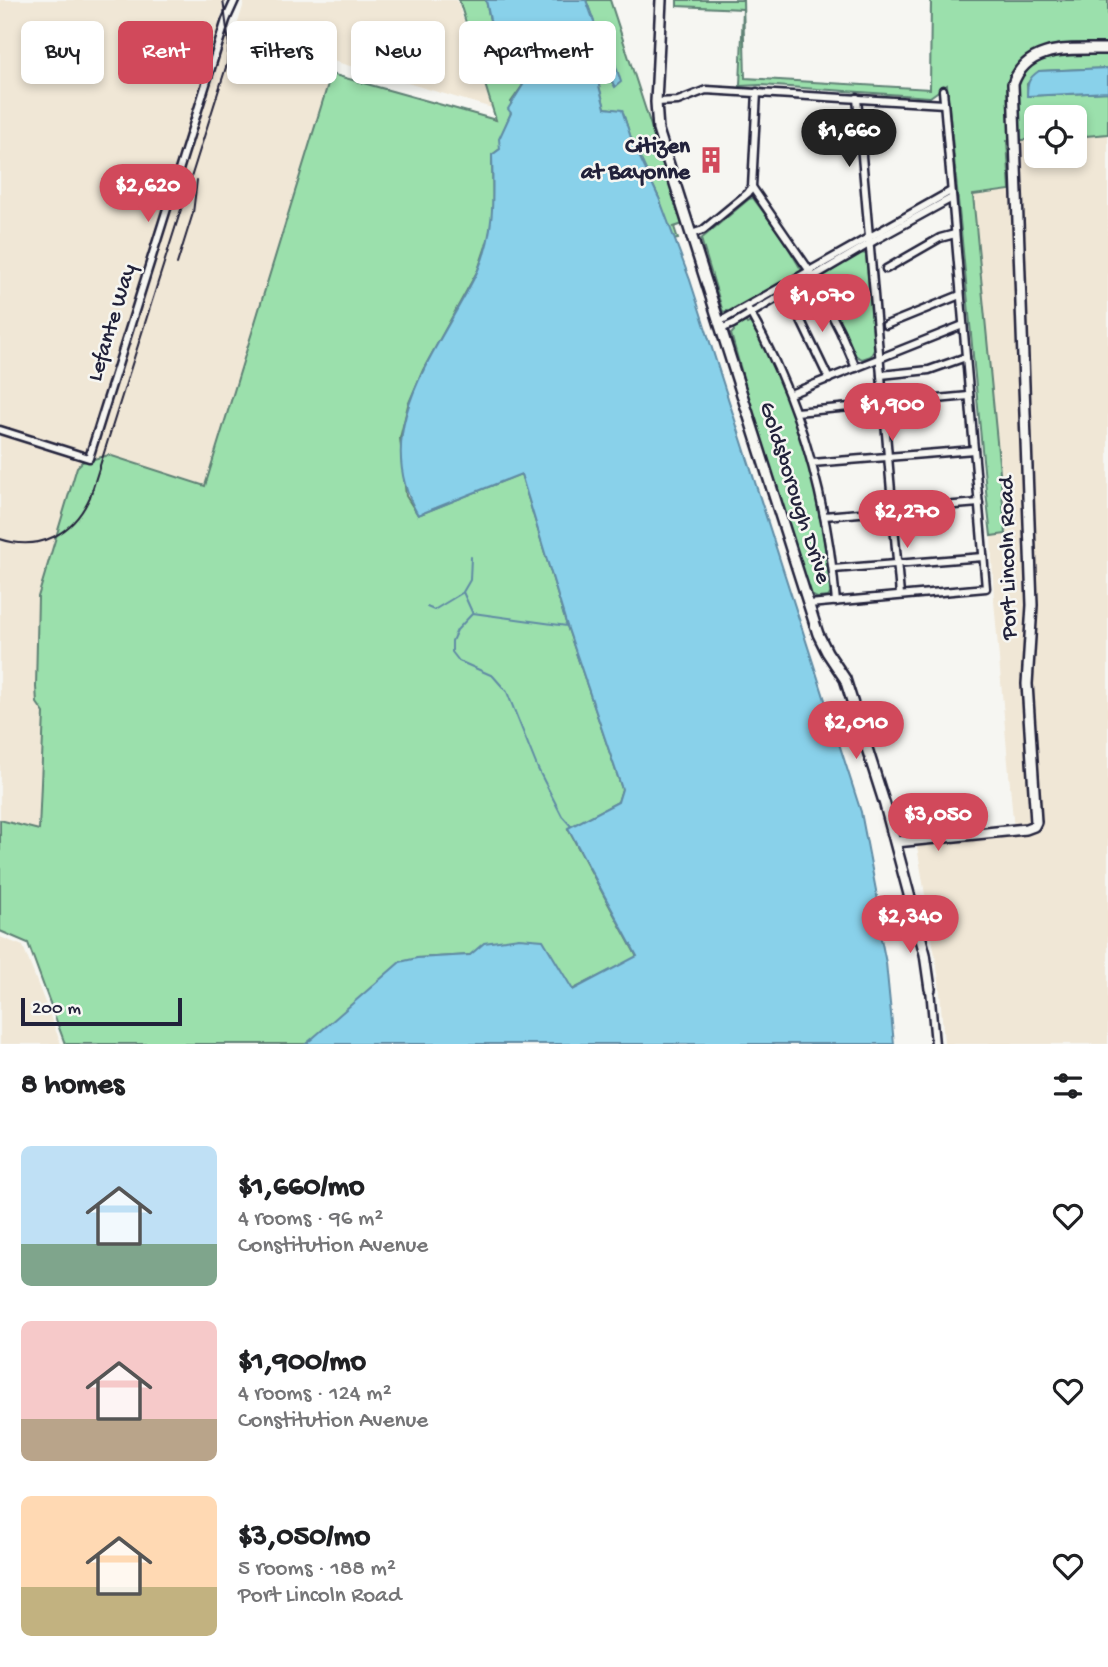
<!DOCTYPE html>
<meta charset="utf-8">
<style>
body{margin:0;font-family:"Gochi Hand",sans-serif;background:#f2f2f2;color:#202124;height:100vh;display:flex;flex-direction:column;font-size:26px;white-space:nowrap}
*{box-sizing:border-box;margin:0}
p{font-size:23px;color:#757577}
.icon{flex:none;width:38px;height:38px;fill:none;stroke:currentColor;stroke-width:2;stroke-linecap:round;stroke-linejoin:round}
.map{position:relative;height:1044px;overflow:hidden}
.side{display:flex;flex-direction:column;background:#fff;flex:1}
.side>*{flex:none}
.guide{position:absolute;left:21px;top:21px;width:700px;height:63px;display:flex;gap:14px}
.buttons{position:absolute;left:1024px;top:105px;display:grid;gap:14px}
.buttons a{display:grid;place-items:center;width:63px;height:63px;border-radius:10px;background:#fff;box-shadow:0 4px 10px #0003;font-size:35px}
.scale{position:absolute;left:21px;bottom:18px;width:161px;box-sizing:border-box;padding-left:7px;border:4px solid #22223b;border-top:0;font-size:19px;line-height:24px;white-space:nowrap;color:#22223b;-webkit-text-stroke:5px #f6f6f2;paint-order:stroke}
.price{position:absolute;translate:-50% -60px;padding:0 16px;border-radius:24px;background:#d1495b;color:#fff;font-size:23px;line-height:46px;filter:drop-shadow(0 2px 4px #0008)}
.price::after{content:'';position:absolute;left:50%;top:42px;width:21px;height:16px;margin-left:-10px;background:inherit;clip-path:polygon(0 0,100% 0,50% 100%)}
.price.selected{background:#222;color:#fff}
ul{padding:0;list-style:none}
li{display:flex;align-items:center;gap:21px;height:175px;padding:0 21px}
li span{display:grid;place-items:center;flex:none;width:196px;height:140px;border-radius:10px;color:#555}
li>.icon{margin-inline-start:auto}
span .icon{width:84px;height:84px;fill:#fffc;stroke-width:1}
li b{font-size:30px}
h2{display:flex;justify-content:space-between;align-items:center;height:84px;padding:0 21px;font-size:30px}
.pill{padding:0 24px;border-radius:10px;background:#fff;box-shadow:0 4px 10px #0003;font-size:24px;line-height:63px}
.pill.selected{background:#d1495b;color:#fff}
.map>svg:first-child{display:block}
.built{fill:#f0e7d6}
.green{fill:#9be0ac;stroke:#5e8174;stroke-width:2}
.water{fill:#89d1ea;stroke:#608ba4;stroke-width:2}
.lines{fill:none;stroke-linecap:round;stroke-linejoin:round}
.stream{stroke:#608ba4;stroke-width:2}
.street-casing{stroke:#22223b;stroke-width:11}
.secondary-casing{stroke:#22223b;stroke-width:14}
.street{stroke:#f6f6f2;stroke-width:6}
.secondary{stroke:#f6f6f2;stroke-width:9}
.rail{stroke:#22223b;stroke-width:2}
.labels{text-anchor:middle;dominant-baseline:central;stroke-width:5;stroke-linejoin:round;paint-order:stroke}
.poi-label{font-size:23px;font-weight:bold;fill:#22223b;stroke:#f6f6f2;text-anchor:end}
.street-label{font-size:23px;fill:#22223b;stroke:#f6f6f2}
</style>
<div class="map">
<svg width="1108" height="1044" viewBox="0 0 1108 1044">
<rect width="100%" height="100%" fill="#f6f6f2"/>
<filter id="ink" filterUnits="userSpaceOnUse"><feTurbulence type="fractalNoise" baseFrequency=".0143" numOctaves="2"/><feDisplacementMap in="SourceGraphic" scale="14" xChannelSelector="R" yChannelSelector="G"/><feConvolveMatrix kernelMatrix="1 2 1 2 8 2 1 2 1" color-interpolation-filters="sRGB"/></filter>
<g filter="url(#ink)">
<!-- built -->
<g class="built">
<path d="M0,0H226L217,32L322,68L332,74L205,485L109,455L81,463L77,466L38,598L36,703L44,714L38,831L0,819Z"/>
<path d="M245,0H457L492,108L235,32Z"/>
<path d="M1108,134V1044H944L939,980L916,840L1014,831L994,601L991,536L1006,534L973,194L1007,141L1036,139V156H1074L1075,137Z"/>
<path d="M0,937L23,946L61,1044H0Z"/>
</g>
<!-- green -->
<g class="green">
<path d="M459,0H486L491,25L514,36L521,46L516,61L523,85L511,102V113L500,139V149L492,155L493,215L489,237L478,270L423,370L408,405L400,438L406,496L418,515L521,474L567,626L622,789L618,802L568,829L637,957L572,990L471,955L417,958L306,1044H65L28,943L0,931V820L39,830L44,713L37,703L36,687L38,597L77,467L82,462L109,455L205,486L331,74L496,120Z"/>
<path d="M586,0H610L683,224L674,227L678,239L673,240L659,198L632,141L622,111L605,108L599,86L600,78L608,75L596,28Z"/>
<path d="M677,0H743L745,78L930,89L931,0H1108V68L1039,71L1027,84L1028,96L1108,92V134L1075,137L1074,117H1036V139L1007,141L1010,190L973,195L1006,534L991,536L987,501L947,85L930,97L761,85L740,86L743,9L677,6Z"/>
<path d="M753,198L782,237L802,271L729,314L727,311L723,312L701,239L749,199Z"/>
<path d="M861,253L866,254L875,348L871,356L862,359L856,356L852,350L819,281L822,276Z"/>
<path d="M745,321L747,324L751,322L758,333C771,359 784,385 793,412C814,470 824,532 831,593L828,597L817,598L811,595L758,431L731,334L734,331L733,328Z"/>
</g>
<!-- water -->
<g class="water">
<path d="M486,0H586L596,27L604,29L621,82L615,87L608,75L600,78L599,86L605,108L622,110L632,141L659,198L690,280L861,812L879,906V929L886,963L894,1044H306L400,962L417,958L470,955L484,943L519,938L543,940L573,990L637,956L568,828L618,802L622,789L567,626L521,474L418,515C367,427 441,348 478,270C495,233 493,195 492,155L500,149L499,139L511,113L508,109L523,85L516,78L518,72L514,68L521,46L514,36L491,25Z"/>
<path d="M1108,68V92L1027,96C1027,84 1028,78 1039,71Z"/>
</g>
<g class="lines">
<!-- stream -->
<g class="stream">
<path d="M471,557L470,580L463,592L472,612"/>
<path d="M427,607L434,610L462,593"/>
<path d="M567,626L473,613L457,630L452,641V652L459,661L493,676L507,692L538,769L562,816L571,826"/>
</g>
<defs>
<g id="street">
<path d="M757,92L752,187L807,267L840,331L856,368"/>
<path d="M857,98L900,595"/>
<path d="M656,102L678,101L706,90L944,104"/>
<path d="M691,234L703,230L748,193L752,187"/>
<path d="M886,269L940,238L955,234"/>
<path d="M791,300L829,379"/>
<path d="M747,307C799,398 827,497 836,602"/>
<path d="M719,322L951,191"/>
<path d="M886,325L960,295"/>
<path d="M721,329L733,324L879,238L952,198"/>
<path d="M881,375L929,370L966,357"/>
<path d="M790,394L963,325"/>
<path d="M796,412L969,396"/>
<path d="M0,430L89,458L226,20L235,0"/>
<path d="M812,463L974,450"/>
<path d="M824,516L979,503"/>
<path d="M833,569L983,557"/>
<path d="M809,604L986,588L943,90"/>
<path d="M930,989L935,1044"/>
</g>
<g id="secondary">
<path d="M661,0L656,102L658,130L818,634L827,652L845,679L885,805L925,954L930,989"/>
<path d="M896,842L1026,829L1034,826L1036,822L1027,684L1032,605L1013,84C1027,43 1072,50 1108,49"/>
</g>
</defs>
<!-- street casing -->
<use href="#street" class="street-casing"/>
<!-- secondary casing -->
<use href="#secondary" class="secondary-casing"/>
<!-- street -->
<use href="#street" class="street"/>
<!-- secondary -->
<use href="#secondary" class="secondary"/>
<!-- rail -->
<g class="rail">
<path d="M177,264L193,213L197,180"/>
<path d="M0,539C40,552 73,534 90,497L227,64L229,44L223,0"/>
</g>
</g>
</g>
<!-- icons -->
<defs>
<symbol id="building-bare" viewBox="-9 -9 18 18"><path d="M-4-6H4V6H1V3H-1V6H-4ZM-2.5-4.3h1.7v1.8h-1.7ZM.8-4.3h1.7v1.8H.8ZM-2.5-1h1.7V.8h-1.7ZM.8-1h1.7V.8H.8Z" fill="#d1495b" stroke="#f6f6f2" stroke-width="2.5" paint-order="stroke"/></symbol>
</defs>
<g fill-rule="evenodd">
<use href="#building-bare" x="692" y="141" width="38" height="38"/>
</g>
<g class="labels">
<!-- poi labels -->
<g class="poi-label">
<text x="690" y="147">Citizen<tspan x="690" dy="26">at Bayonne</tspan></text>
</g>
<!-- street labels -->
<g class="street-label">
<text transform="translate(113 323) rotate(-73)">Lefante Way</text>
<text transform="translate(794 493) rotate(72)">Goldsborough Drive</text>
<text transform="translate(1009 558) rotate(-91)">Port Lincoln Road</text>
</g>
</g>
</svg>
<div class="buttons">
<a><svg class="icon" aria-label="locate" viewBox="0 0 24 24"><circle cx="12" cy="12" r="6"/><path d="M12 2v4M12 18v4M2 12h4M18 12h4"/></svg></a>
</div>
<div class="scale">200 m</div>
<b class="price selected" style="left:849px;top:169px">$1,660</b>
<b class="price" style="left:148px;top:224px">$2,620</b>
<b class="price" style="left:822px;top:334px">$1,070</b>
<b class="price" style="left:892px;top:443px">$1,900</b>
<b class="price" style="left:907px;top:550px">$2,270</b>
<b class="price" style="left:856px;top:761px">$2,010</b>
<b class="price" style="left:938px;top:853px">$3,050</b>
<b class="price" style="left:910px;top:955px">$2,340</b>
<div class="guide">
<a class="pill">Buy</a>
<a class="pill selected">Rent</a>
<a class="pill">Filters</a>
<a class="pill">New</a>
<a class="pill">Apartment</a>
</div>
</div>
<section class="side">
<h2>8 homes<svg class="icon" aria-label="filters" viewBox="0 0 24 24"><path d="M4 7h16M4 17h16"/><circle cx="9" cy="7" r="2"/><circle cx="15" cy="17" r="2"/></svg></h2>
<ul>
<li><span style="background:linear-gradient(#bfe0f5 70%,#7fa58c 0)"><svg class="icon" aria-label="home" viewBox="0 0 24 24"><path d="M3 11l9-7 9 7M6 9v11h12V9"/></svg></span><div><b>$1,660/mo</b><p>4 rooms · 96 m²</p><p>Constitution Avenue</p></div><svg class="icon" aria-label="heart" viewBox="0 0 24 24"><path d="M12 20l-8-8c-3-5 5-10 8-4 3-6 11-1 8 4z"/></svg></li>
<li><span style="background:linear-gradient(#f6c9c9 70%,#b9a48a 0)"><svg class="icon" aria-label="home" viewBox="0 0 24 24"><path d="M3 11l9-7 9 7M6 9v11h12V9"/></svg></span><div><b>$1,900/mo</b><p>4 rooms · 124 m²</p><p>Constitution Avenue</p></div><svg class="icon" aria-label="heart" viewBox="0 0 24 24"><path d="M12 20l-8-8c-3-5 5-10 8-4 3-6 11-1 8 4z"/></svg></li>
<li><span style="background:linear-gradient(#ffd9b3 65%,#c2b280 0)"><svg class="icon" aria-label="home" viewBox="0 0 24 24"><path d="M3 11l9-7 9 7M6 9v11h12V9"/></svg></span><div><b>$3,050/mo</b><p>5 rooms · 188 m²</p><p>Port Lincoln Road</p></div><svg class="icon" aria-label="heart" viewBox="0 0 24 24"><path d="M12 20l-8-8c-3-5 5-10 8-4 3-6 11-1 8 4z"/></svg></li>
</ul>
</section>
